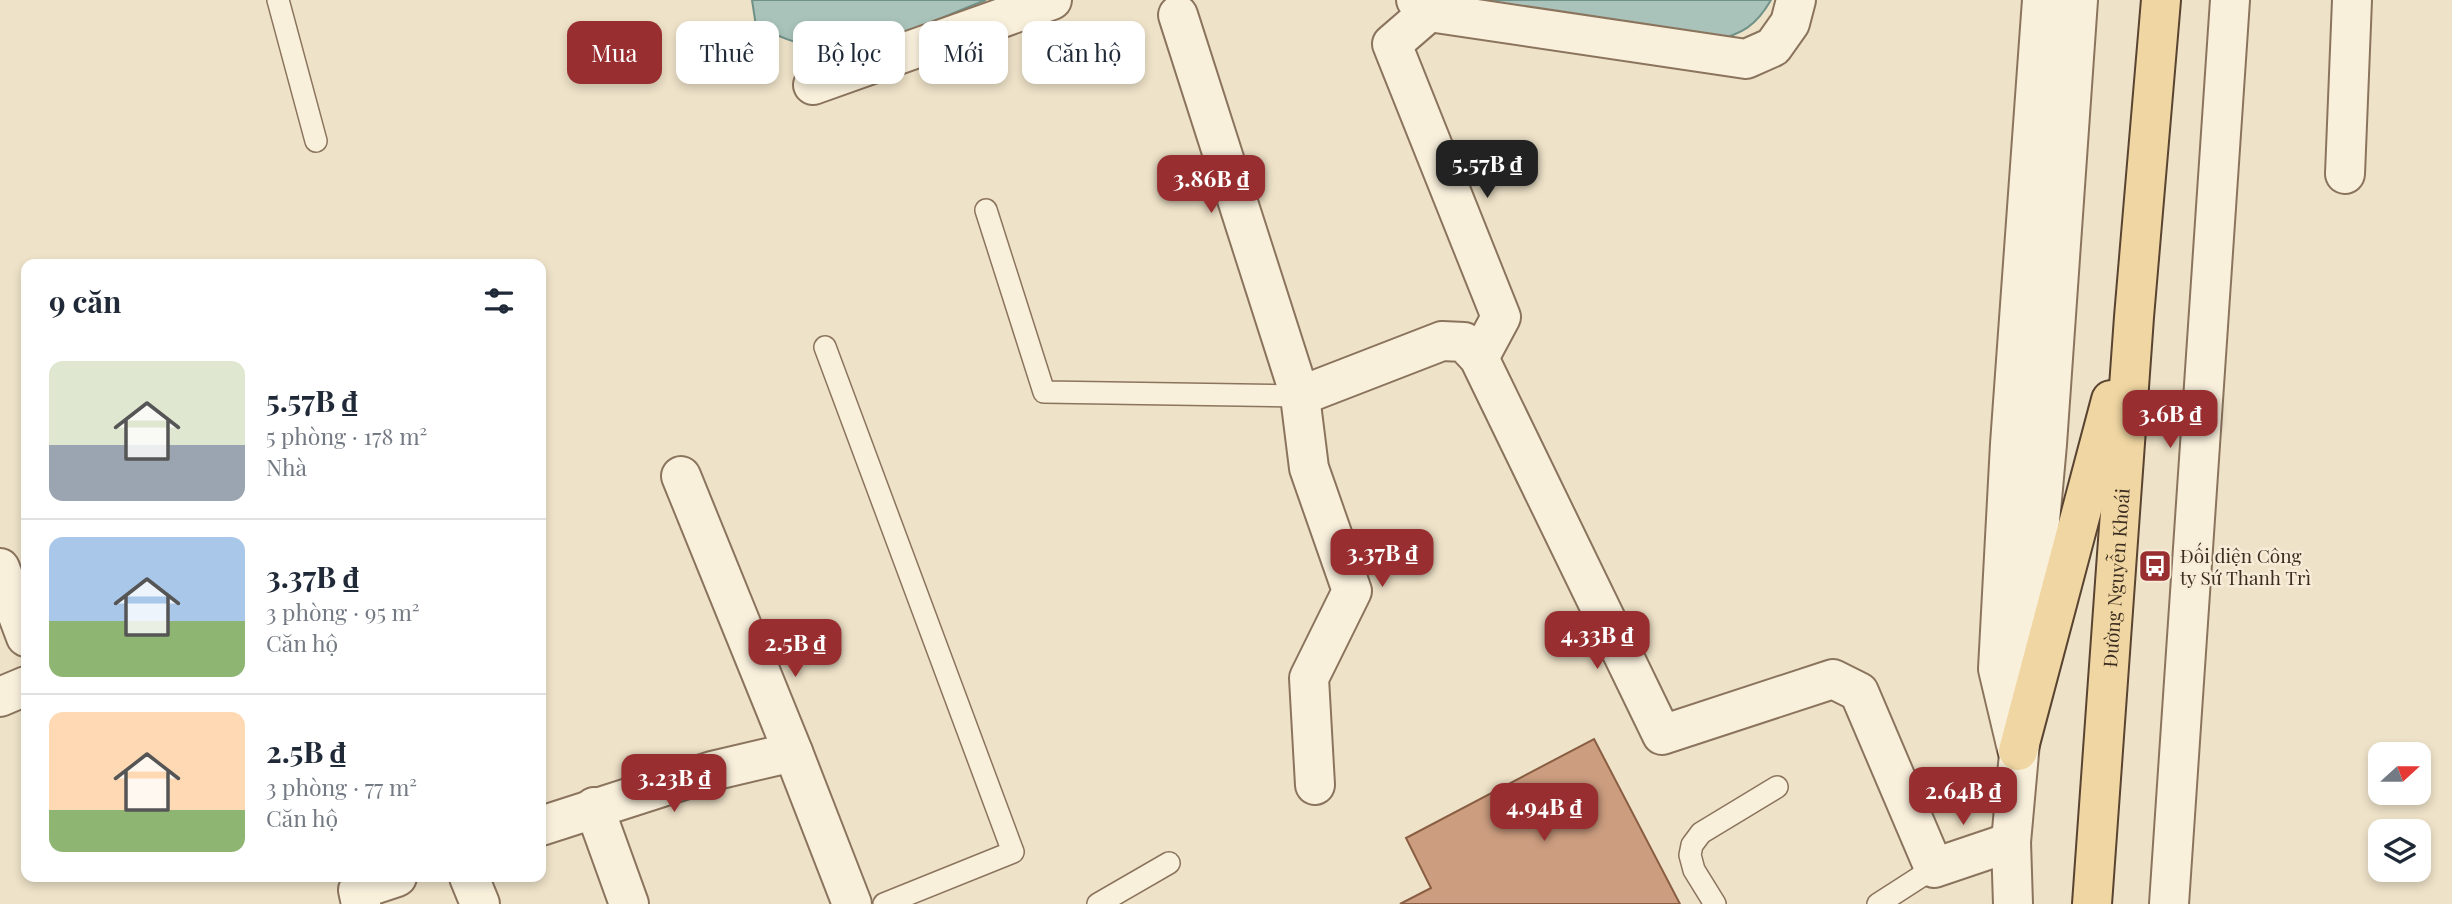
<!DOCTYPE html>
<html lang="vi">
<meta charset="utf-8">
<style>
body{margin:0;font-family:"Playfair Display",serif;background:#f6f6f7;color:#1f2937;height:100vh;display:flex;flex-direction:column;font-size:26px;white-space:nowrap}
*{box-sizing:border-box;margin:0}
p{font-size:23px;color:#747a83}
.icon{flex:none;width:38px;height:38px;fill:none;stroke:currentColor;stroke-width:2;stroke-linecap:round;stroke-linejoin:round}
.map{position:relative;flex:1;overflow:hidden}
.details{position:absolute;left:21px;top:259px;width:525px;height:623px;display:flex;flex-direction:column;background:#fff;border-radius:14px;box-shadow:0 4px 10px #0003}
.details>*{flex:none}
.top-card{position:absolute;left:567px;top:21px;width:665px;height:63px;display:flex;gap:14px}
.needle{width:46px;rotate:69deg}
.controls{position:absolute;left:2368px;top:742px;display:grid;gap:14px}
.controls a{display:grid;place-items:center;width:63px;height:63px;border-radius:14px;background:#fff;box-shadow:0 4px 10px #0003;font-size:35px}
.price{position:absolute;translate:-50% -60px;padding:0 16px;border-radius:14px;background:#992e30;color:#fff;font-size:23px;line-height:46px;filter:drop-shadow(0 2px 4px #0008)}
.price::after{content:'';position:absolute;left:50%;top:42px;width:21px;height:16px;margin-left:-10px;background:inherit;clip-path:polygon(0 0,100% 0,50% 100%)}
.price.current{background:#222;color:#fff}
ul{padding:0;list-style:none}
li{display:flex;align-items:center;gap:21px;height:175px;padding:0 28px}
li+li{border-top:2px solid #e0e1e3}
li span{display:grid;place-items:center;flex:none;width:196px;height:140px;border-radius:14px;color:#555}
li>.icon{margin-inline-start:auto}
span .icon{width:84px;height:84px;fill:#fffc;stroke-width:1}
li b{font-size:30px}
h2{display:flex;justify-content:space-between;align-items:center;height:84px;padding:0 28px;font-size:30px}
.tag{padding:0 24px;border-radius:14px;background:#fff;box-shadow:0 4px 10px #0003;font-size:24px;line-height:63px}
.tag.current{background:#992e30;color:#fff}
.map>svg:first-child{display:block}
.water{fill:#a9c3ba;stroke:#6f9188;stroke-width:2}
.building{fill:#cc9d7f;stroke:#895e43;stroke-width:2}
.lines{fill:none;stroke-linecap:round;stroke-linejoin:round}
.service-casing{stroke:#8b745d;stroke-width:24}
.minor-casing{stroke:#8b745d;stroke-width:42}
.tertiary-casing{stroke:#8b745d;stroke-width:42}
.primary-casing{stroke:#594331;stroke-width:42}
.service{stroke:#f9f0dc;stroke-width:21}
.minor{stroke:#f9f0dc;stroke-width:38}
.tertiary{stroke:#f9f0dc;stroke-width:38}
.primary{stroke:#f0d6a2;stroke-width:38}
.labels{text-anchor:middle;dominant-baseline:central;stroke-width:5;stroke-linejoin:round;paint-order:stroke}
.poi-label{font-size:19px;fill:#3b2d20;stroke:#f6ecd8;text-anchor:start}
.street-label{font-size:19px;fill:#3b2d20;stroke:#f6ecd8}
</style>
<div class="map">
<svg width="2452" height="904" viewBox="0 0 2452 904">
<rect width="100%" height="100%" fill="#eee2c8"/>
<!-- water -->
<g class="water">
<path d="M752,0H986C938,18 868,54 817,47C795,44 776,35 756,26Z"/>
<path d="M1453,0H1771C1756,26 1742,34 1714,41Z"/>
</g>
<!-- building -->
<path class="building" d="M1594,739L1680,904H1400L1431,888L1406,838Z"/>
<g class="lines">
<defs>
<g id="service">
<path d="M278,0L316,141"/>
<path d="M986,210L1044,392L1300,396"/>
<path d="M825,347L1013,852L884,904"/>
<path d="M1098,904L1169,863"/>
<path d="M1715,904L1694,870L1690,855L1692,845L1701,833L1777,787"/>
<path d="M1878,904L1934,868"/>
</g>
<g id="minor">
<path d="M1416,0L1429,12L1746,59L1773,47L1790,23L1796,0"/>
<path d="M1429,12L1392,44L1501,317L1479,358"/>
<path d="M1178,15L1300,396L1309,468L1352,591L1309,678L1315,785"/>
<path d="M813,85L1052,0"/>
<path d="M2345,174L2352,0"/>
<path d="M1300,396L1442,341L1464,342L1479,358L1662,735L1833,679L1859,692L1934,868L2011,842"/>
<path d="M681,476L793,752L852,904"/>
<path d="M0,568L26,637"/>
<path d="M0,697L26,686"/>
<path d="M2017,749L1998,669L2010,444L2042,0"/>
<path d="M594,807L629,904"/>
<path d="M541,826L712,771L793,752"/>
<path d="M469,877L480,904"/>
<path d="M361,904L358,890L397,877"/>
<path d="M2169,904L2230,0"/>
</g>
<path id="tertiary" d="M2013,904L2011,842L2047,444L2078,0"/>
<g id="primary">
<path d="M2018,751L2111,400"/>
<path id="s1" d="M2092,904L2134,317L2161,0"/>
</g>
</defs>
<!-- service casing -->
<use href="#service" class="service-casing"/>
<!-- minor casing -->
<use href="#minor" class="minor-casing"/>
<!-- tertiary casing -->
<use href="#tertiary" class="tertiary-casing"/>
<!-- primary casing -->
<use href="#primary" class="primary-casing"/>
<!-- service -->
<use href="#service" class="service"/>
<!-- minor -->
<use href="#minor" class="minor"/>
<!-- tertiary -->
<use href="#tertiary" class="tertiary"/>
<!-- primary -->
<use href="#primary" class="primary"/>
</g>
<!-- icons -->
<defs>
<symbol id="bus-square" viewBox="-11 -11 22 22"><rect x="-9" y="-9" width="18" height="18" rx="4" fill="#992e30" stroke="#f6ecd8"/><path d="M-5-6H5V4H4V6H2V4H-2V6H-4V4H-5ZM-3.5-4V0h7V-4ZM-3.5 1.2v1.5H-2V1.2ZM2 1.2v1.5H3.5V1.2Z" fill="#fff"/></symbol>
</defs>
<g fill-rule="evenodd">
<use href="#bus-square" x="2136" y="547" width="38" height="38"/>
</g>
<g class="labels">
<!-- poi labels -->
<g class="poi-label">
<text x="2180" y="555">Đối diện Công<tspan x="2180" dy="22">ty Sứ Thanh Trì</tspan></text>
</g>
<!-- street labels -->
<g class="street-label">
<text stroke="none"><textPath href="#s1" startOffset="327">Đường Nguyễn Khoái</textPath></text>
</g>
</g>
</svg>
<div class="controls">
<a><svg class="needle" viewBox="-14 -14 28 28"><path d="M0-13l5 13h-10z" fill="#e53935"/><path d="M0 13l5-13h-10z" fill="#747a83"/></svg></a>
<a><svg class="icon" aria-label="layers" viewBox="0 0 24 24"><path d="M12 4l9 5-9 5-9-5zM3 14l9 5 9-5"/></svg></a>
</div>
<b class="price current" style="left:1487px;top:200px">5.57B ₫</b>
<b class="price" style="left:1211px;top:215px">3.86B ₫</b>
<b class="price" style="left:2170px;top:450px">3.6B ₫</b>
<b class="price" style="left:1382px;top:589px">3.37B ₫</b>
<b class="price" style="left:1597px;top:671px">4.33B ₫</b>
<b class="price" style="left:795px;top:679px">2.5B ₫</b>
<b class="price" style="left:674px;top:814px">3.23B ₫</b>
<b class="price" style="left:1963px;top:827px">2.64B ₫</b>
<b class="price" style="left:1544px;top:843px">4.94B ₫</b>
<div class="top-card">
<a class="tag current">Mua</a>
<a class="tag">Thuê</a>
<a class="tag">Bộ lọc</a>
<a class="tag">Mới</a>
<a class="tag">Căn hộ</a>
</div>
<section class="details">
<h2>9 căn<svg class="icon" aria-label="filters" viewBox="0 0 24 24"><path d="M4 7h16M4 17h16"/><circle cx="9" cy="7" r="2"/><circle cx="15" cy="17" r="2"/></svg></h2>
<ul>
<li><span style="background:linear-gradient(#dfe7d0 60%,#9aa5b1 0)"><svg class="icon" aria-label="home" viewBox="0 0 24 24"><path d="M3 11l9-7 9 7M6 9v11h12V9"/></svg></span><div><b>5.57B ₫</b><p>5 phòng · 178 m²</p><p>Nhà</p></div></li>
<li><span style="background:linear-gradient(#a9c7e8 60%,#8fb573 0)"><svg class="icon" aria-label="home" viewBox="0 0 24 24"><path d="M3 11l9-7 9 7M6 9v11h12V9"/></svg></span><div><b>3.37B ₫</b><p>3 phòng · 95 m²</p><p>Căn hộ</p></div></li>
<li><span style="background:linear-gradient(#ffd9b3 70%,#8fb573 0)"><svg class="icon" aria-label="home" viewBox="0 0 24 24"><path d="M3 11l9-7 9 7M6 9v11h12V9"/></svg></span><div><b>2.5B ₫</b><p>3 phòng · 77 m²</p><p>Căn hộ</p></div></li>
</ul>
</section>
</div>
